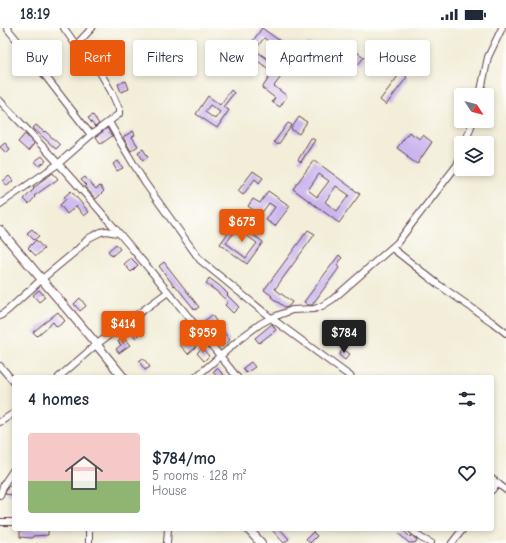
<!DOCTYPE html>
<meta charset="utf-8">
<style>
body{margin:0;font-family:"Comic Neue",sans-serif;background:#f2f2f3;color:#1f2937;height:100vh;display:flex;flex-direction:column;font-size:15px;white-space:nowrap}
*{box-sizing:border-box;margin:0}
p{font-size:13px;color:#747a83}
.icon{flex:none;width:22px;height:22px;fill:none;stroke:currentColor;stroke-width:2;stroke-linecap:round;stroke-linejoin:round}
.map{position:relative;flex:1;overflow:hidden}
.side{position:absolute;left:12px;top:347px;width:482px;height:156px;display:flex;flex-direction:column;background:#fff;border-radius:4px;box-shadow:0 2px 6px #0003}
.side>*{flex:none}
.banner{position:absolute;left:12px;top:12px;width:482px;height:36px;display:flex;gap:8px}
.needle{width:26px;rotate:126deg}
.controls{position:absolute;left:454px;top:60px;display:grid;gap:8px}
.controls a{display:grid;place-items:center;width:40px;height:40px;border-radius:4px;background:#fff;box-shadow:0 2px 6px #0003;font-size:20px}
.price{position:absolute;translate:-50% -34px;padding:0 9px;border-radius:4px;background:#ea580c;color:#fff;font-size:13px;line-height:26px;filter:drop-shadow(0 1px 2px #0008)}
.price::after{content:'';position:absolute;left:50%;top:24px;width:12px;height:9px;margin-left:-6px;background:inherit;clip-path:polygon(0 0,100% 0,50% 100%)}
.price.selected{background:#222;color:#fff}
ul{padding:0;list-style:none}
li{display:flex;align-items:center;gap:12px;height:100px;padding:0 16px}
li span{display:grid;place-items:center;flex:none;width:112px;height:80px;border-radius:4px;color:#555}
li>.icon{margin-inline-start:auto}
span .icon{width:48px;height:48px;fill:#fffc;stroke-width:1}
li b{font-size:17px}
h2{display:flex;justify-content:space-between;align-items:center;height:48px;padding:0 16px;font-size:17px}
.tag{padding:0 14px;border-radius:4px;background:#fff;box-shadow:0 2px 6px #0003;font-size:14px;line-height:36px}
.tag.selected{background:#ea580c;color:#fff}
.status{display:flex;justify-content:space-between;align-items:center;height:28px;padding:0 20px;background:#fff;direction:ltr}
.status svg{height:11px;fill:currentColor}
.map>svg:first-child{display:block}
.building{fill:#cab5ee;fill-rule:evenodd}
.lines{fill:none;stroke-linecap:round;stroke-linejoin:round}
.street-casing{stroke:#633e45;stroke-width:8}
.secondary-casing{stroke:#633e45;stroke-width:10}
.street{stroke:#fff;stroke-width:6}
.secondary{stroke:#fff;stroke-width:8}
</style>
<div class="status"><b>18:19</b><svg viewBox="0 0 49 12"><path d="M0 12V9h3v3zM5 12V6h3v6zM10 12V3h3v9zM15 12V0h3v12zM26 1h20v11H26zM47 4h2v5h-2z"/></svg></div>
<div class="map">
<svg width="506" height="515" viewBox="0 0 506 515">
<rect width="100%" height="100%" fill="#fdfcf7"/>
<filter id="ink" filterUnits="userSpaceOnUse"><feTurbulence type="fractalNoise" baseFrequency=".025" numOctaves="2"/><feDisplacementMap in="SourceGraphic" scale="8" xChannelSelector="R" yChannelSelector="G"/><feConvolveMatrix kernelMatrix="1 2 1 2 8 2 1 2 1" color-interpolation-filters="sRGB"/></filter>
<filter id="wash" filterUnits="userSpaceOnUse"><feTurbulence type="fractalNoise" baseFrequency=".012" numOctaves="4" result="noise"/><feDisplacementMap in="SourceGraphic" scale="16" xChannelSelector="R" yChannelSelector="G"/><feGaussianBlur stdDeviation="0.9" result="paint"/><feColorMatrix in="noise" values="0 0 0 0 0 0 0 0 0 0 0 0 0 0 0 0 0 1.4 0 .05"/><feComposite in="paint" operator="in"/></filter>
<g filter="url(#wash)">
<rect width="100%" height="100%" fill="#f2eed9"/>
<g id="blocks">
<!-- building -->
<g class="building">
<path d="M262,0L298,26L274,58L287,68L280,79L272,74L275,70L262,60L273,44L245,24ZM264,10L286,26L277,38L255,22Z"/>
<path d="M308,15L316,20L308,31L300,26Z"/>
<path d="M348,18L364,29L358,37L349,30L341,42L334,37Z"/>
<path d="M401,44L407,49L386,77L380,72Z"/>
<path d="M126,53L129,61L121,64L118,56Z"/>
<path d="M231,62L234,65L223,79L229,82L217,100L196,86L208,68L220,77ZM210,77L220,84L215,91L205,84Z"/>
<path d="M93,87L99,96L95,99L88,90Z"/>
<path d="M299,89L307,94L299,106L291,101Z"/>
<path d="M288,95L292,97L278,117L274,114Z"/>
<path d="M36,97L44,104L45,103L60,117L56,121L33,100Z"/>
<path d="M107,100L112,108L101,116L96,109Z"/>
<path d="M133,103L135,107L132,109L138,118L131,123L123,109Z"/>
<path d="M409,104L420,111L423,107L432,114L417,136L407,129L408,128L397,120Z"/>
<path d="M25,106L34,116L28,123L18,114Z"/>
<path d="M311,110L315,112L301,134L298,132Z"/>
<path d="M5,115L10,121L6,125L0,119Z"/>
<path d="M143,121L148,129L143,132L138,124Z"/>
<path d="M42,128L46,133L39,138L35,133Z"/>
<path d="M314,132L360,166L339,195L293,161ZM319,146L329,153L317,169L308,162ZM336,158L349,167L337,183L325,174Z"/>
<path d="M118,133L123,140L117,143L113,136Z"/>
<path d="M253,143L263,150L259,155L255,151L243,167L238,163Z"/>
<path d="M53,145L58,151L34,168L35,169L29,176L24,171L34,161L33,160L40,155V154Z"/>
<path d="M9,148L13,153L7,158L3,153Z"/>
<path d="M85,149L96,161L100,158L104,163L96,171L85,159L87,158L81,152Z"/>
<path d="M71,163L89,184L84,188L76,178L67,186L60,177L66,171L64,169Z"/>
<path d="M268,163L290,178L275,198L266,192L275,179L269,175L260,187L248,178L253,171L260,175Z"/>
<path d="M236,194L263,214L247,236L220,216ZM237,201L257,215L246,230L226,215Z"/>
<path d="M32,201L39,208L34,212L27,205Z"/>
<path d="M308,202L315,206L275,261L292,274L289,278L286,280L271,269L272,268L264,262Z"/>
<path d="M36,212L44,221L36,228L28,220Z"/>
<path d="M116,216L120,221L112,228L108,223Z"/>
<path d="M339,227L342,230L337,237L339,240L312,277H308L304,274Z"/>
<path d="M131,230L138,237L131,244L124,236Z"/>
<path d="M164,234L199,279L195,282L175,257L174,258L159,238Z"/>
<path d="M209,250L220,258L228,266L227,267L239,279L233,285L225,277L228,274L215,262L206,256Z"/>
<path d="M39,262L45,269L39,274L33,267Z"/>
<path d="M80,270L86,278L80,283L74,276Z"/>
<path d="M58,284L65,293L57,299L53,294L37,308L33,304Z"/>
<path d="M212,287L216,293L207,300L203,294Z"/>
<path d="M272,296L276,302L259,315L255,310Z"/>
<path d="M139,299L143,303L136,310L132,306Z"/>
<path d="M222,302L230,312L221,319L213,308Z"/>
<path d="M123,309L130,317L119,325L116,321L121,317L118,314Z"/>
<path d="M189,310L196,319L188,326L180,317Z"/>
<path d="M202,320L209,328L204,333L197,325Z"/>
<path d="M343,321L350,326L345,332L339,327Z"/>
<path d="M143,330L150,339L145,342L139,333Z"/>
<path d="M251,334L255,339L246,345L243,340Z"/>
<path d="M217,340L226,349H217L213,344Z"/>
<path d="M8,458L13,459L12,467L5,466Z"/>
<path d="M20,501L38,502V501H48V507L33,508L32,510L20,509Z"/>
<path d="M271,501H280L289,511L284,515Z"/>
<path d="M403,502L410,509L411,507L417,512L415,515H409L399,506Z"/>
<path d="M313,504L317,508L310,515L306,511Z"/>
</g>
</g>
</g>
<g filter="url(#ink)">
<use href="#blocks" fill-opacity="0" stroke="#633e45" stroke-width="1"/>
<g class="lines">
<defs>
<g id="street">
<path d="M7,0L33,32L91,107"/>
<path d="M76,17L92,0"/>
<path d="M480,67L488,29L502,0"/>
<path d="M0,73C84,160 161,254 237,349"/>
<path d="M109,94L121,115L145,155L200,232L271,290L351,349"/>
<path d="M465,115L473,93"/>
<path d="M0,176L58,136L91,107L119,86V81L111,63L101,46L95,37L76,17L64,0"/>
<path d="M392,220L439,257L492,294L506,305"/>
<path d="M0,288L8,282L42,251L76,223L89,210L101,204L106,203L118,205"/>
<path d="M0,338L14,354"/>
<path d="M59,349L97,316L168,264"/>
<path d="M196,349L241,310L260,296L271,290L292,282L314,281L322,278L333,271L397,215L457,137L461,126"/>
<path d="M0,394L14,385"/>
<path d="M492,451L506,462"/>
<path d="M492,462L497,455"/>
<path d="M0,467L4,456L14,441"/>
<path d="M0,494H14"/>
<path d="M89,501V515"/>
<path d="M411,501L421,510L431,515"/>
<path d="M167,515L168,501"/>
<path d="M452,515L463,501"/>
</g>
<g id="secondary">
<path d="M0,202L83,300L123,349"/>
<path d="M248,501L261,515"/>
</g>
</defs>
<!-- street casing -->
<use href="#street" class="street-casing"/>
<!-- secondary casing -->
<use href="#secondary" class="secondary-casing"/>
<!-- street -->
<use href="#street" class="street"/>
<!-- secondary -->
<use href="#secondary" class="secondary"/>
</g>
</g>
</svg>
<div class="controls">
<a><svg class="needle" viewBox="-14 -14 28 28"><path d="M0-13l5 13h-10z" fill="#e53935"/><path d="M0 13l5-13h-10z" fill="#747a83"/></svg></a>
<a><svg class="icon" aria-label="layers" viewBox="0 0 24 24"><path d="M12 4l9 5-9 5-9-5zM3 14l9 5 9-5"/></svg></a>
</div>
<b class="price" style="left:242px;top:215px">$675</b>
<b class="price" style="left:123px;top:317px">$414</b>
<b class="price" style="left:203px;top:326px">$959</b>
<b class="price selected" style="left:344px;top:326px">$784</b>
<div class="banner">
<a class="tag">Buy</a>
<a class="tag selected">Rent</a>
<a class="tag">Filters</a>
<a class="tag">New</a>
<a class="tag">Apartment</a>
<a class="tag">House</a>
</div>
<section class="side">
<h2>4 homes<svg class="icon" aria-label="filters" viewBox="0 0 24 24"><path d="M4 7h16M4 17h16"/><circle cx="9" cy="7" r="2"/><circle cx="15" cy="17" r="2"/></svg></h2>
<ul>
<li><span style="background:linear-gradient(#f6c9c9 60%,#8fb573 0)"><svg class="icon" aria-label="home" viewBox="0 0 24 24"><path d="M3 11l9-7 9 7M6 9v11h12V9"/></svg></span><div><b>$784/mo</b><p>5 rooms · 128 m²</p><p>House</p></div><svg class="icon" aria-label="heart" viewBox="0 0 24 24"><path d="M12 20l-8-8c-3-5 5-10 8-4 3-6 11-1 8 4z"/></svg></li>
</ul>
</section>
</div>
